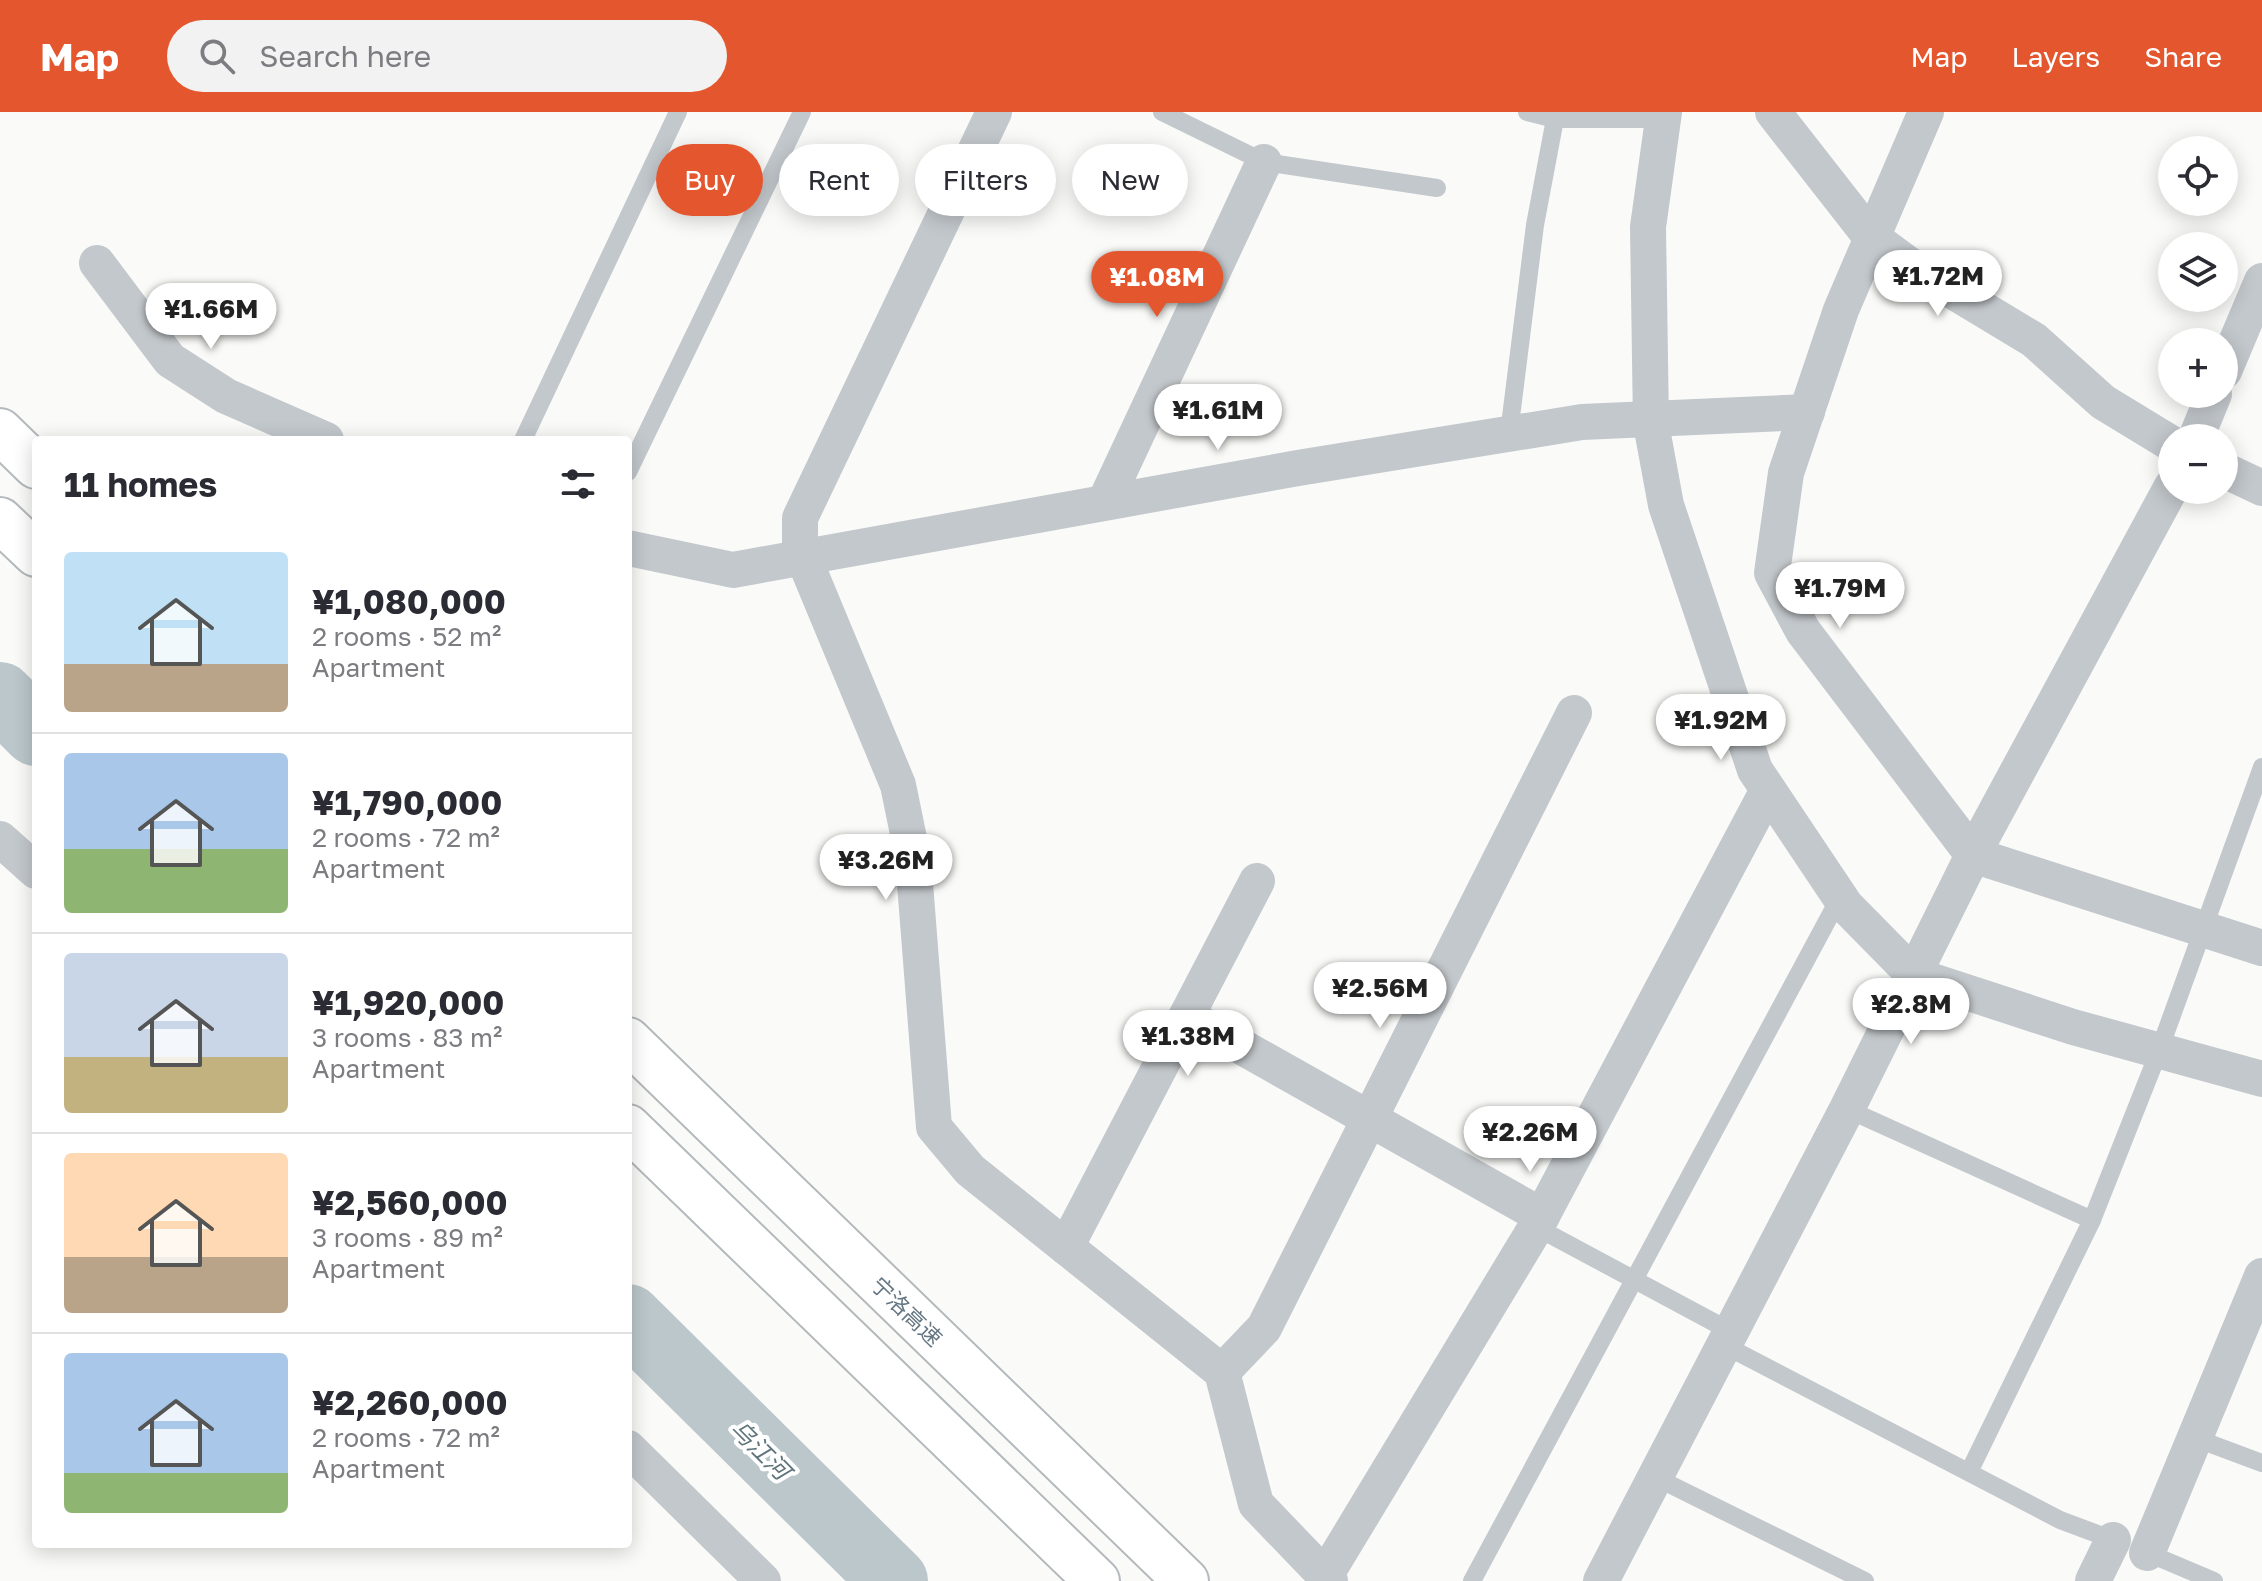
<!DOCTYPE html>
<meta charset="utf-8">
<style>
body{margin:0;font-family:"Golos Text","Noto Sans SC",sans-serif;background:#f2f2f3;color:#2b2b33;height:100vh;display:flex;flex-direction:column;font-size:30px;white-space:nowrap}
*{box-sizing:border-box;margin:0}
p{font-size:26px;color:#7c7c81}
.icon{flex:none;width:44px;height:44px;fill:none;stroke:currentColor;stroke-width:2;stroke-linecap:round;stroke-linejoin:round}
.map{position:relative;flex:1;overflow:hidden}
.side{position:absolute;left:32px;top:324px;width:600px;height:1112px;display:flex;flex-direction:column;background:#fff;border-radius:8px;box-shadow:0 4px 20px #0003}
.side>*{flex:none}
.banner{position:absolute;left:656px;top:32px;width:760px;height:72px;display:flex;gap:16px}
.fabs{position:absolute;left:2158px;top:24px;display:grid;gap:16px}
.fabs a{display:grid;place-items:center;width:80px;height:80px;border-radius:50%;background:#fff;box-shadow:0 4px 20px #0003;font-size:40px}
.price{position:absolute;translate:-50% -68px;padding:0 18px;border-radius:28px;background:#fff;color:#222;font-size:26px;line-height:52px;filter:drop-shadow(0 2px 4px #0008)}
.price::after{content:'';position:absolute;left:50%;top:48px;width:24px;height:18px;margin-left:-12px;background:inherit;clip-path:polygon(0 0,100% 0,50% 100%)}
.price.current{background:#e4572e;color:#fff}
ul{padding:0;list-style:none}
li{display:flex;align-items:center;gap:24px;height:200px;padding:0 32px}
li+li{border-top:2px solid #e1e1e2}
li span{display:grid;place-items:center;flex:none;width:224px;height:160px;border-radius:8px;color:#555}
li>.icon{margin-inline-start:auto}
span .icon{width:96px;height:96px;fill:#fffc;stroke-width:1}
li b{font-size:34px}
h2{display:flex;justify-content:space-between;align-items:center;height:96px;padding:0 32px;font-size:34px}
.tag{padding:0 28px;border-radius:36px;background:#fff;box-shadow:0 4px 20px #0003;font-size:28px;line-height:72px}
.tag.current{background:#e4572e;color:#fff}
header{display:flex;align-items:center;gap:48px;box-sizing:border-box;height:112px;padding:0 40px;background:#e4572e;color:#fff}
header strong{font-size:38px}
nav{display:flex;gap:44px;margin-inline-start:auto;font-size:28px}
.search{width:560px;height:72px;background:#f2f2f3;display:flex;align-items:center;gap:20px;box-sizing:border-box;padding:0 28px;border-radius:44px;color:#7c7c81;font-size:30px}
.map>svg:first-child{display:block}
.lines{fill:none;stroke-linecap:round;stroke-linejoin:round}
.river{stroke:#bbc7cb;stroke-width:68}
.motorway-casing{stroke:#b4b9bd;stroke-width:48}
.service{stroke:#c3c8cc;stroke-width:18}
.minor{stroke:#c3c8cc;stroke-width:36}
.motorway{stroke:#fff;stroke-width:44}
.labels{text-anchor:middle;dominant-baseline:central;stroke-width:8;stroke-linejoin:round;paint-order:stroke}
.street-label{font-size:22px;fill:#657683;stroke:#fff}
.water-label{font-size:24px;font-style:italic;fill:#60757c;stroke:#fff}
</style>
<header>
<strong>Map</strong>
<div class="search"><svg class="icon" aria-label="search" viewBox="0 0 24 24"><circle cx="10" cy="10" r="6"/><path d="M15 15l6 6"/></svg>Search here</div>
<nav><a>Map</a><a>Layers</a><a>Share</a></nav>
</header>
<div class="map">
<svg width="2262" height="1469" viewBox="0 0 2262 1469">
<rect width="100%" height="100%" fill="#fafaf8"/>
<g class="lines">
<!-- river -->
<g class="river">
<path d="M0,584L36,620"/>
<path d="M628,1206L894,1469"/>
</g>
<defs>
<g id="motorway">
<path d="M0,319L36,354"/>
<path d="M0,408L36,442"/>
<path d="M628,928L1186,1469"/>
<path d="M628,1015L1097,1469"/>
</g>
</defs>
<!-- motorway casing -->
<use href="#motorway" class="motorway-casing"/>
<!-- service -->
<g class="service">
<path d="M1162,0L1264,50L1437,76"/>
<path d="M1527,0L1555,7H1663"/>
<path d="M1509,321L1535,113L1555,7"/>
<path d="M523,328L678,0"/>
<path d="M628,360L802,0"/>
<path d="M1847,997L2092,1108"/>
<path d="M1536,1115L1730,1219"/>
<path d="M1724,1233L2060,1408L2119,1430"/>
<path d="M2195,1326L2262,1351"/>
<path d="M1969,1360L2092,1108L2159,939L2262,655"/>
<path d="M1655,1365L1865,1469"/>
<path d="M2143,1439L2214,1469"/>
<path d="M1472,1469L1840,785"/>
</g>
<!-- minor -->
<g class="minor">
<path d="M994,0L800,406V437L898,673L913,746L934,1015L970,1058L1222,1260L1256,1392L1330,1469"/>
<path d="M1664,0L1648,115L1651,312L1666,393L1755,658L1846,794L1914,863L2073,915L2262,967"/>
<path d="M1773,0L1870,124L1908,152L2034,228L2103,290L2172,332"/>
<path d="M1926,0L1841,198L1786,361L1772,461L1803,519L1973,743L2262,836"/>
<path d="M97,151L170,248L226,284L326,328"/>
<path d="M2224,259L2262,169"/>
<path d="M2196,326L2214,282"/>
<path d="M2224,358L2262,376"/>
<path d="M1105,390L1264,50"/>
<path d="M628,436L733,458L1298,356L1582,310L1807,300"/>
<path d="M0,727L36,759"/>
<path d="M1187,904L1542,1104"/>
<path d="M1066,1135L1257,769"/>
<path d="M1222,1260L1264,1216L1574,601"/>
<path d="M628,1336L763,1469"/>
<path d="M2147,1441L2262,1164"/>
<path d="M1325,1464L1536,1115L1768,678"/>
<path d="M1601,1469L1847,997L1981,727L2172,374"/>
<path d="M2093,1469L2113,1428"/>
</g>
<!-- motorway -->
<use href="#motorway" class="motorway"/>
</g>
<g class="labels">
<!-- street labels -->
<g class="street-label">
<text transform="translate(907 1199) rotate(44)">宁洛高速</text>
</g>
<!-- water labels -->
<g class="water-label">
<text transform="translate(761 1337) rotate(45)">乌江河</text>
</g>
</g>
</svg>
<div class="fabs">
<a><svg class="icon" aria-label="locate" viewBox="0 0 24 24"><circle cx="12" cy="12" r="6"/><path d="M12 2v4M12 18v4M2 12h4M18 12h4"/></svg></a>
<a><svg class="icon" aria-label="layers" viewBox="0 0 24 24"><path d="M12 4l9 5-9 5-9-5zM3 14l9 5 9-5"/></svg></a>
<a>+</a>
<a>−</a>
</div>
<b class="price" style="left:1938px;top:206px">¥1.72M</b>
<b class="price current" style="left:1157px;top:207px">¥1.08M</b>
<b class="price" style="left:211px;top:239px">¥1.66M</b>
<b class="price" style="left:1218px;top:340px">¥1.61M</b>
<b class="price" style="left:1840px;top:518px">¥1.79M</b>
<b class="price" style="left:1721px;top:650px">¥1.92M</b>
<b class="price" style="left:886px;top:790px">¥3.26M</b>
<b class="price" style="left:1380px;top:918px">¥2.56M</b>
<b class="price" style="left:1911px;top:934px">¥2.8M</b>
<b class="price" style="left:1188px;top:966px">¥1.38M</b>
<b class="price" style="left:1530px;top:1062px">¥2.26M</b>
<div class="banner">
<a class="tag current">Buy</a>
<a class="tag">Rent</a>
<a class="tag">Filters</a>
<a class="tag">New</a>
</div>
<section class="side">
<h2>11 homes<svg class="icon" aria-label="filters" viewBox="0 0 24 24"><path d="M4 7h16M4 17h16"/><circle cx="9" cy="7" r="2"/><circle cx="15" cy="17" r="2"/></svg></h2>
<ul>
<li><span style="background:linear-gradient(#bfe0f5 70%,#b9a48a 0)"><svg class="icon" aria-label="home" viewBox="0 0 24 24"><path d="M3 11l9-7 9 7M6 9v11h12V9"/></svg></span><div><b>¥1,080,000</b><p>2 rooms · 52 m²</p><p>Apartment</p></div></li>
<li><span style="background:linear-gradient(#a9c7e8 60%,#8fb573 0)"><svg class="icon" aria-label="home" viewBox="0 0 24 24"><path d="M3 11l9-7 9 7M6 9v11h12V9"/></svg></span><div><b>¥1,790,000</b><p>2 rooms · 72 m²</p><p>Apartment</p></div></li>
<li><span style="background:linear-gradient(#c9d6e8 65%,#c2b280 0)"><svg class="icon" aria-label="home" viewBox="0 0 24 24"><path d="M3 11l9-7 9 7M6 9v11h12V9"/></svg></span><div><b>¥1,920,000</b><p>3 rooms · 83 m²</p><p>Apartment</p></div></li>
<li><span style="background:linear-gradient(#ffd9b3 65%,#b9a48a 0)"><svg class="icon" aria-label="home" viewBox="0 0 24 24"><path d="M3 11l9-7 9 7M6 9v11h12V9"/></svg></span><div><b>¥2,560,000</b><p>3 rooms · 89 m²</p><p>Apartment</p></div></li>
<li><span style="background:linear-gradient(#a9c7e8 75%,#8fb573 0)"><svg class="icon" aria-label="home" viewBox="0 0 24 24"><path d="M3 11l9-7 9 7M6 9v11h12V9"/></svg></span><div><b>¥2,260,000</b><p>2 rooms · 72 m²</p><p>Apartment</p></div></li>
</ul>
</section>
</div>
